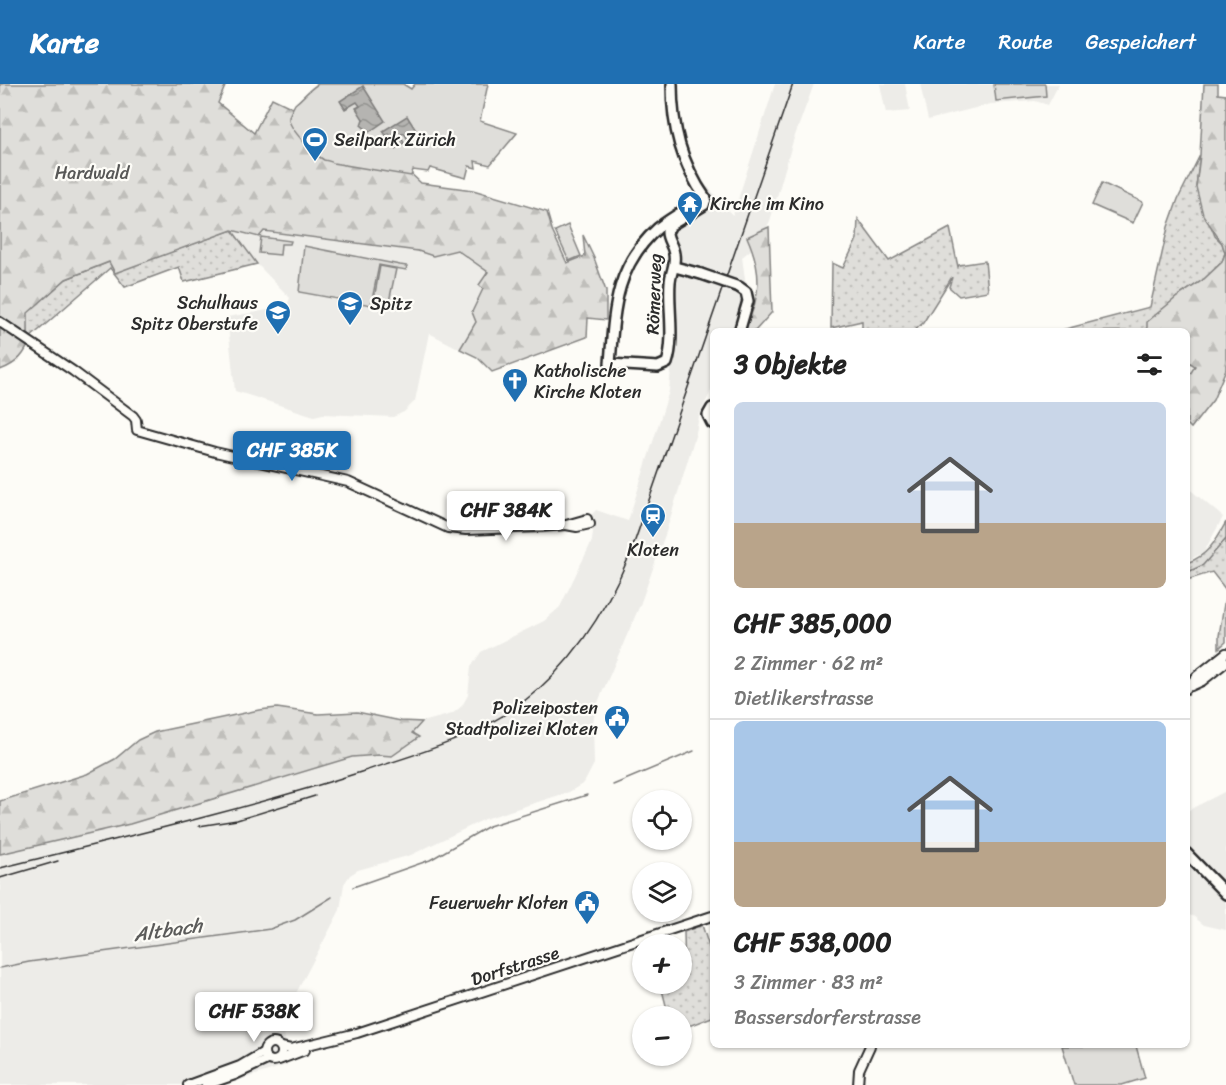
<!DOCTYPE html>
<html lang="de">
<meta charset="utf-8">
<style>
body{margin:0;font-family:Sriracha,sans-serif;background:#f2f2f2;color:#222;height:100vh;display:flex;flex-direction:column;font-size:22px;white-space:nowrap}
*{box-sizing:border-box;margin:0}
p{font-size:20px;color:#767676}
.icon{flex:none;width:33px;height:33px;fill:none;stroke:currentColor;stroke-width:2;stroke-linecap:round;stroke-linejoin:round}
.map{position:relative;flex:1;overflow:hidden}
.details{position:absolute;left:710px;top:244px;width:480px;height:720px;display:flex;flex-direction:column;background:#fff;border-radius:9px;box-shadow:0 2px 4px #0004}
.details>*{flex:none}
.controls{position:absolute;left:632px;top:706px;display:grid;gap:12px}
.controls a{display:grid;place-items:center;width:60px;height:60px;border-radius:50%;background:#fff;box-shadow:0 2px 4px #0004;font-size:30px}
.price{position:absolute;translate:-50% -51px;padding:0 14px;border-radius:6px;background:#fff;color:#222;font-size:20px;line-height:39px;filter:drop-shadow(0 2px 3px #0008)}
.price::after{content:'';position:absolute;left:50%;top:36px;width:18px;height:14px;margin-left:-9px;background:inherit;clip-path:polygon(0 0,100% 0,50% 100%)}
.price.active{background:#1f6fb2;color:#fff}
ul{padding:0;list-style:none}
li{display:grid;align-content:center;gap:12px;height:318px;padding:0 24px}
li+li{border-top:2px solid #e0e0e0}
li span{display:grid;place-items:center;height:186px;border-radius:9px;color:#555}
li>.icon{margin-inline-start:auto}
span .icon{width:108px;height:108px;fill:#fffc;stroke-width:1}
li b{font-size:26px}
h2{display:flex;justify-content:space-between;align-items:center;height:72px;padding:0 24px;font-size:26px}
header{display:flex;align-items:center;gap:36px;box-sizing:border-box;height:84px;padding:0 30px;background:#1f6fb2;color:#fff}
header strong{font-size:28px}
nav{display:flex;gap:33px;margin-inline-start:auto;font-size:21px}
.map>svg:first-child{display:block}
.built{fill:#edece8}
.grass{fill:url(#grass-dots);stroke:#858482;stroke-width:1.5}
.forest{fill:url(#forest-firs);stroke:#858482;stroke-width:1.5}
.pitch{fill:#dfdeda;stroke:#858482;stroke-width:1.5}
.water{fill:url(#water-waves);stroke:#7e7d7b;stroke-width:1.5}
.lines{fill:none;stroke-linecap:round;stroke-linejoin:round}
.stream{stroke:#7e7d7b;stroke-width:1.5}
.secondary-casing{stroke:#2b2b2b;stroke-width:12}
.primary-casing{stroke:#2b2b2b;stroke-width:14}
.secondary{stroke:#fdfcf7;stroke-width:8}
.primary{stroke:#fdfcf7;stroke-width:9}
.rail{stroke:#2b2b2b;stroke-width:1.5}
.primary-bridge-casing{stroke:#2b2b2b;stroke-width:14;stroke-linecap:butt}
.primary-bridge{stroke:#fdfcf7;stroke-width:9}
.labels{text-anchor:middle;dominant-baseline:central;stroke-width:4.5;stroke-linejoin:round;paint-order:stroke}
.poi-label{font-size:18px;fill:#2b2b2b;stroke:#fdfcf7;text-anchor:start}
.park-label{font-size:18px;fill:#585857;stroke:#fdfcf7}
.street-label{font-size:18px;fill:#2b2b2b;stroke:#fdfcf7}
.water-label{font-size:20px;font-style:italic;fill:#5b5b5a;stroke:#fdfcf7}
</style>
<header>
<strong>Karte</strong>
<nav><a>Karte</a><a>Route</a><a>Gespeichert</a></nav>
</header>
<div class="map">
<svg width="1226" height="1001" viewBox="0 0 1226 1001">
<defs>
<pattern id="grass-dots" width="8" height="8" patternUnits="userSpaceOnUse" patternTransform="scale(1.5)"><rect width="8" height="8" fill="#dfdeda"/><path d="M2 2h.1M6 6h.1" fill="none" stroke="#c0bfbb" stroke-width="1.8" stroke-linecap="round"/></pattern>
<pattern id="forest-firs" width="22" height="20" patternUnits="userSpaceOnUse" patternTransform="scale(1.5)"><rect width="22" height="20" fill="#dfdeda"/><path d="M5 1l3.5 6h-7zM16 11l3.5 6h-7z" fill="#c0bfbb"/></pattern>
<pattern id="water-waves" width="16" height="10" patternUnits="userSpaceOnUse" patternTransform="scale(1.5)"><rect width="16" height="10" fill="#b5b4b1"/><path d="M0 5q4-4 8 0t8 0" fill="none" stroke="#939390"/></pattern>
</defs>
<rect width="100%" height="100%" fill="#fdfcf7"/>
<filter id="ink" filterUnits="userSpaceOnUse"><feTurbulence type="fractalNoise" baseFrequency=".0167" numOctaves="2"/><feDisplacementMap in="SourceGraphic" scale="12" xChannelSelector="R" yChannelSelector="G"/><feConvolveMatrix kernelMatrix="1 2 1 2 8 2 1 2 1" color-interpolation-filters="sRGB"/></filter>
<g filter="url(#ink)">
<!-- built -->
<g class="built">
<path d="M775,0H814L793,57L770,137L757,161L742,173L746,202L741,227L732,247L712,248V305L699,332L696,349L666,448L640,521L596,623L593,639L594,680L584,699L569,708L485,735L411,771L358,786L350,791L344,800L340,826L283,934L287,981L224,1001H0V770L130,740L352,673L379,671L392,672L419,653L411,649L422,638L452,630L462,622L468,611L471,583L481,568L544,537L560,523L592,457L593,447L587,435L596,426L628,437L669,307L674,249L665,243L671,167L658,134L708,103L733,131Z"/>
<path d="M880,0H905L910,27L886,29Z"/>
<path d="M920,0H1059L1048,21L1035,17L991,20L928,36Z"/>
<path d="M232,146L263,147L418,167L433,172L457,166L488,188L480,201L483,205L472,228L476,237L460,265L429,249L415,317L404,328L393,333L323,330L314,332L235,307L227,233L286,223L290,214L257,180Z"/>
<path d="M1187,403L1223,433L1204,468L1187,477Z"/>
<path d="M1226,707V846L1204,841L1193,832L1187,831V727Z"/>
</g>
<!-- grass -->
<g class="grass">
<path d="M1200,71L1196,103L1215,152L1222,159L1225,169L1222,178L1203,196L1177,213L1148,238L1147,247L1054,248L1150,223L1168,143L1178,115Z"/>
<path d="M858,135L889,177L950,144L958,183L959,181L985,177L988,207L959,212L949,203L952,193L923,239L914,247H862V237L831,244L832,179L843,184L857,155Z"/>
<path d="M232,146L257,180L184,198L179,183L125,203L110,184L31,253L28,250L27,229L66,195L109,178L115,188Z"/>
<path d="M1226,438V506L1212,488L1187,496V479C1208,471 1215,458 1226,438Z"/>
<path d="M1226,507V558L1219,564V552Z"/>
<path d="M702,841L712,872V933L681,945V933H669L661,902L681,900V895L685,893L684,848Z"/>
</g>
<!-- forest -->
<g class="forest">
<path d="M0,0H226L218,19L254,49L272,14L293,24L296,30L407,86L421,99L473,106L547,128L553,149L567,179L585,172L583,151L594,174L606,207V236L588,234L587,253L492,288L477,273L460,265L476,238L472,228L483,205L479,201L488,188L457,166L433,172L418,167L264,147L259,153L232,146L115,189L109,178L66,195L28,229V250L31,253C26,270 17,280 0,286Z"/>
<path d="M1204,0H1218V10L1226,11V285L1213,316L1191,344L1187,340V295L1195,282L1187,277L1186,248L1147,247V238L1177,213L1203,196L1222,178L1225,169L1222,159L1203,131L1196,103L1200,71Z"/>
<path d="M769,143L772,228L755,247H744C761,213 763,189 747,153Z"/>
<path d="M277,624L318,630L357,628L401,637L422,638L412,649L419,653L392,672L379,671L352,673L130,740L0,770V717L87,690L115,675L138,656L155,648L259,626Z"/>
</g>
<!-- pitch -->
<g class="pitch">
<path d="M318,0H403L411,5L415,0H488L480,37L517,49L490,81L475,77L476,84L469,82L466,94L430,84L428,88L413,86L411,92L333,79C333,78 324,76 324,76C315,71 288,44 289,34C289,30 293,24 295,20C304,13 307,7 318,0Z"/>
<path d="M994,0H1045L1046,12L996,17Z"/>
<path d="M1102,99L1143,118L1133,139L1092,121Z"/>
<path d="M568,141L581,172L569,177L555,147Z"/>
<path d="M261,153L291,157L290,160H281L280,171L259,169Z"/>
<path d="M304,162L400,181L407,182L406,186L379,181L371,221L299,208Z"/>
<path d="M380,182L396,185L389,218L374,215Z"/>
<path d="M1062,962H1136L1145,994L1122,1001H1074Z"/>
</g>
<!-- water -->
<g class="water">
<path d="M363,2L385,37L369,48L361,41L363,35L356,24L360,22L357,18L345,25L340,17Z"/>
<path d="M407,32L417,48L407,54L404,49L400,51L404,59L395,65L383,47Z"/>
</g>
<g class="lines">
<!-- stream -->
<g class="stream">
<path d="M1186,489L1203,481L1226,455"/>
<path d="M613,701L694,667"/>
<path d="M353,803L430,776L489,742L587,711"/>
<path d="M0,884L29,878L270,845L295,836L332,813"/>
</g>
<defs>
<g id="secondary">
<path d="M0,238L73,287L133,332L136,336L137,346L215,368L348,398L448,444L466,446L540,443L566,441L587,435"/>
<path d="M566,441L577,443L590,440"/>
<path d="M1191,602L1202,597L1226,578"/>
<path d="M1186,605L1197,592L1226,569"/>
<circle cx="273" cy="968" r="9"/>
<path d="M281,963L291,965L357,949L712,832"/>
<path d="M279,976L305,966"/>
<path d="M188,1001L240,982L264,968"/>
<path d="M206,1001L235,991L267,976"/>
<path d="M858,1001L859,986L870,962"/>
</g>
<g id="primary">
<path d="M672,0C672,43 681,79 706,115"/>
<path d="M706,115L704,121L671,141L667,148C667,156 673,161 674,170C676,183 671,186 670,198C668,223 675,255 667,279L658,283L610,280C614,226 615,182 658,144C671,134 687,125 701,116Z"/>
<path d="M675,183L701,190"/>
<path d="M739,248L748,217L746,208L739,203"/>
<path d="M712,324L708,331L712,339"/>
<path d="M1186,769L1226,810"/>
</g>
</defs>
<!-- secondary casing -->
<use href="#secondary" class="secondary-casing"/>
<!-- primary casing -->
<use href="#primary" class="primary-casing"/>
<!-- secondary -->
<use href="#secondary" class="secondary"/>
<!-- primary -->
<use href="#primary" class="primary"/>
<!-- rail -->
<g class="rail">
<path d="M199,742L237,736L315,712"/>
<path d="M0,784C121,754 242,726 361,688C417,670 476,654 523,618C573,580 607,525 631,468L793,0"/>
<path d="M0,794L58,777"/>
</g>
<defs>
<path id="primary-bridge" d="M701,190L739,203"/>
</defs>
<!-- primary-bridge casing -->
<use href="#primary-bridge" class="primary-bridge-casing"/>
<!-- primary-bridge -->
<use href="#primary-bridge" class="primary-bridge"/>
</g>
</g>
<!-- icons -->
<defs>
<symbol id="stadium-pin" viewBox="-11 -11 22 30"><path d="M0 17L-7.5 6A9.5 9.5 0 1 1 7.5 6Z" fill="#1f6fb2" stroke="#fdfcf7"/><path d="M0-5a6.5 5 0 1 0 0 10a6.5 5 0 1 0 0-10ZM-3.5-1.8h7v3.6h-7Z" fill="#fff"/></symbol>
<symbol id="temple-pin" viewBox="-11 -11 22 30"><path d="M0 17L-7.5 6A9.5 9.5 0 1 1 7.5 6Z" fill="#1f6fb2" stroke="#fdfcf7"/><path d="M0-6L5-2H3V0L6.5 2.5H4V6H1.5V3h-3V6H-4V2.5H-6.5L-3 0V-2H-5Z" fill="#fff"/></symbol>
<symbol id="school-pin" viewBox="-11 -11 22 30"><path d="M0 17L-7.5 6A9.5 9.5 0 1 1 7.5 6Z" fill="#1f6fb2" stroke="#fdfcf7"/><path d="M0-5L7-2L0 1L-7-2ZM-4 1L0 2.5L4 1V4Q0 6-4 4Z" fill="#fff"/></symbol>
<symbol id="church-pin" viewBox="-11 -11 22 30"><path d="M0 17L-7.5 6A9.5 9.5 0 1 1 7.5 6Z" fill="#1f6fb2" stroke="#fdfcf7"/><path d="M-1.2-6h2.4v3.5h3.3v2.4h-3.3V6h-2.4V-.1h-3.3v-2.4h3.3Z" fill="#fff"/></symbol>
<symbol id="station-pin" viewBox="-11 -11 22 30"><path d="M0 17L-7.5 6A9.5 9.5 0 1 1 7.5 6Z" fill="#1f6fb2" stroke="#fdfcf7"/><path d="M-3-6H3Q5-6 5-4V2Q5 4 3 4L4.5 6H3L1.5 4h-3L-3 6H-4.5L-3 4Q-5 4-5 2V-4Q-5-6-3-6ZM-3.5-4v3h7v-3ZM-3.5 1v1.5H-2V1ZM2 1v1.5H3.5V1Z" fill="#fff"/></symbol>
<symbol id="civic-pin" viewBox="-11 -11 22 30"><path d="M0 17L-7.5 6A9.5 9.5 0 1 1 7.5 6Z" fill="#1f6fb2" stroke="#fdfcf7"/><path d="M-.6-6.5H3V-4.5H.6V-3L4-1V1h2V6H-6V1h2V-1L-.6-3ZM-1.2 2.5V6h2.4V2.5Z" fill="#fff"/></symbol>
</defs>
<g fill-rule="evenodd">
<use href="#stadium-pin" x="300" y="41" width="30" height="40"/>
<use href="#temple-pin" x="675" y="105" width="30" height="40"/>
<use href="#school-pin" x="335" y="205" width="30" height="40"/>
<use href="#school-pin" x="263" y="214" width="30" height="40"/>
<use href="#church-pin" x="500" y="282" width="30" height="40"/>
<use href="#station-pin" x="638" y="417" width="30" height="40"/>
<use href="#civic-pin" x="602" y="619" width="30" height="40"/>
<use href="#civic-pin" x="572" y="804" width="30" height="40"/>
</g>
<g class="labels">
<!-- poi labels -->
<g class="poi-label">
<text x="334" y="56">Seilpark Zürich</text>
<text x="710" y="120">Kirche im Kino</text>
<text x="258" y="219" text-anchor="end">Schulhaus<tspan x="258" dy="21">Spitz Oberstufe</tspan></text>
<text x="370" y="220">Spitz</text>
<text x="534" y="287">Katholische<tspan x="534" dy="21">Kirche Kloten</tspan></text>
<text x="653" y="466" text-anchor="middle">Kloten</text>
<text x="598" y="624" text-anchor="end">Polizeiposten<tspan x="598" dy="21">Stadtpolizei Kloten</tspan></text>
<text x="568" y="819" text-anchor="end">Feuerwehr Kloten</text>
</g>
<!-- park labels -->
<g class="park-label">
<text x="92" y="89">Hardwald</text>
</g>
<!-- street labels -->
<g class="street-label">
<text transform="translate(654 210) rotate(-88)">Römerweg</text>
<text transform="translate(515 882) rotate(-18)">Dorfstrasse</text>
</g>
<!-- water labels -->
<g class="water-label">
<text transform="translate(168 846) rotate(-8)">Altbach</text>
</g>
</g>
</svg>
<div class="controls">
<a><svg class="icon" aria-label="locate" viewBox="0 0 24 24"><circle cx="12" cy="12" r="6"/><path d="M12 2v4M12 18v4M2 12h4M18 12h4"/></svg></a>
<a><svg class="icon" aria-label="layers" viewBox="0 0 24 24"><path d="M12 4l9 5-9 5-9-5zM3 14l9 5 9-5"/></svg></a>
<a>+</a>
<a>−</a>
</div>
<b class="price active" style="left:292px;top:398px">CHF 385K</b>
<b class="price" style="left:506px;top:458px">CHF 384K</b>
<b class="price" style="left:254px;top:959px">CHF 538K</b>
<section class="details">
<h2>3 Objekte<svg class="icon" aria-label="filters" viewBox="0 0 24 24"><path d="M4 7h16M4 17h16"/><circle cx="9" cy="7" r="2"/><circle cx="15" cy="17" r="2"/></svg></h2>
<ul>
<li><span style="background:linear-gradient(#c9d6e8 65%,#b9a48a 0)"><svg class="icon" aria-label="home" viewBox="0 0 24 24"><path d="M3 11l9-7 9 7M6 9v11h12V9"/></svg></span><div><b>CHF 385,000</b><p>2 Zimmer · 62 m²</p><p>Dietlikerstrasse</p></div></li>
<li><span style="background:linear-gradient(#a9c7e8 65%,#b9a48a 0)"><svg class="icon" aria-label="home" viewBox="0 0 24 24"><path d="M3 11l9-7 9 7M6 9v11h12V9"/></svg></span><div><b>CHF 538,000</b><p>3 Zimmer · 83 m²</p><p>Bassersdorferstrasse</p></div></li>
</ul>
</section>
</div>
